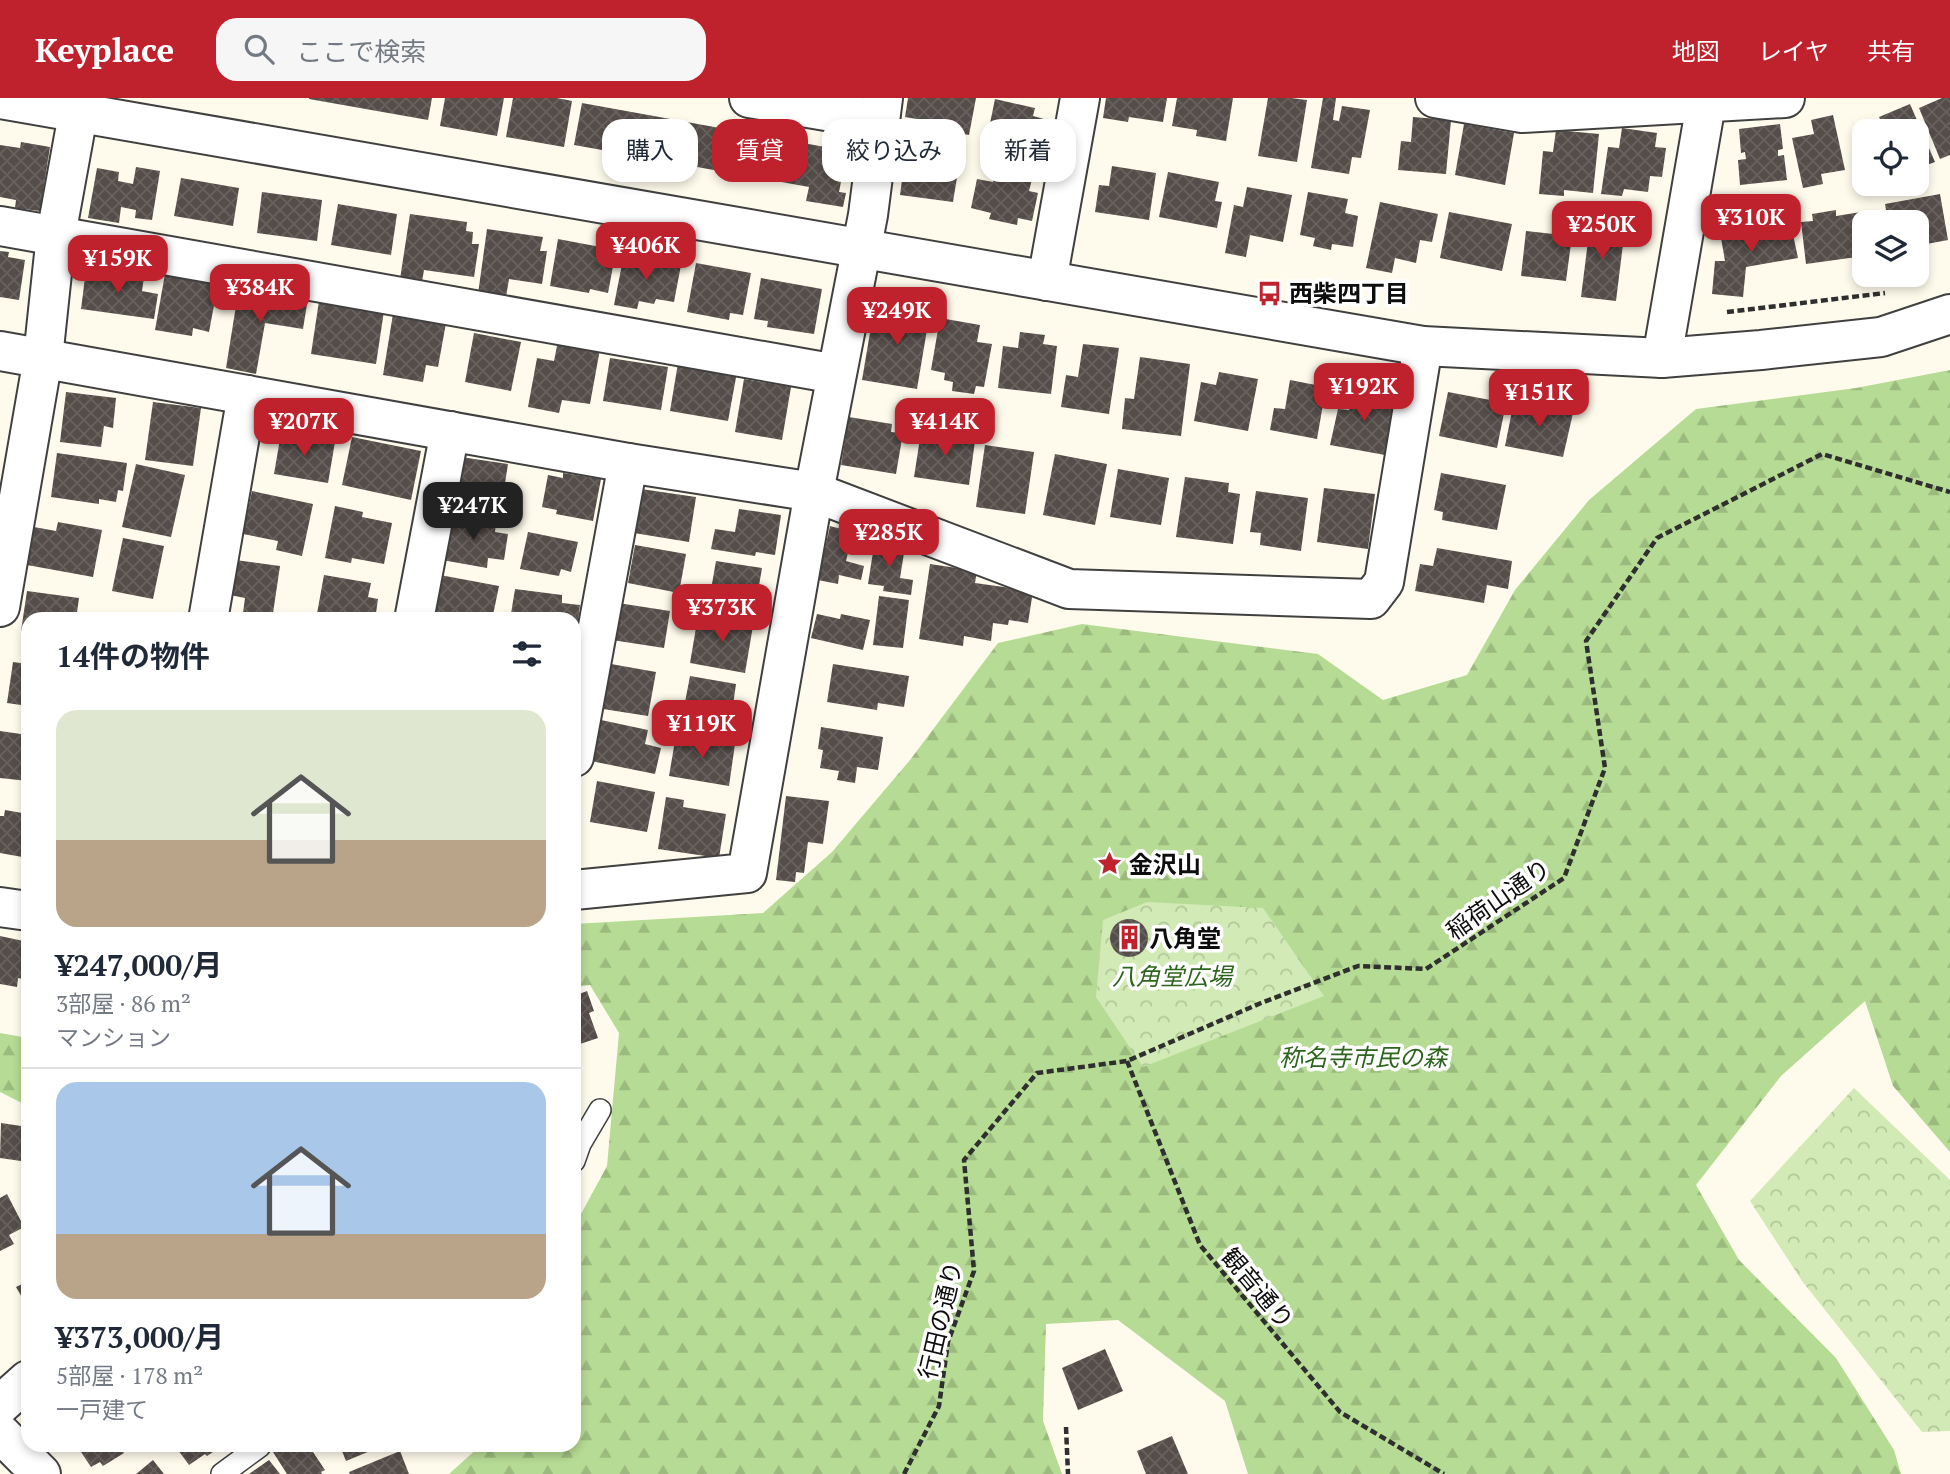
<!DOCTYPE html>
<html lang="ja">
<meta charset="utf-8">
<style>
body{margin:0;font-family:"PT Serif","Noto Sans JP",serif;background:#f6f6f7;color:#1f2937;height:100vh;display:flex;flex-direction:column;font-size:26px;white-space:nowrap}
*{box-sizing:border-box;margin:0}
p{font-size:23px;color:#747a83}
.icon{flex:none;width:38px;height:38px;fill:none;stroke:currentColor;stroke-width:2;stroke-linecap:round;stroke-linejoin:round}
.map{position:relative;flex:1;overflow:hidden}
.panel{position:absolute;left:21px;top:514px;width:560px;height:840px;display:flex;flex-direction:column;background:#fff;border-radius:21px;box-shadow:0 4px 10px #0003}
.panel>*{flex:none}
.hud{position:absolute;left:602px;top:21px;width:665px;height:63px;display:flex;gap:14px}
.controls{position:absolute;left:1852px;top:21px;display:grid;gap:14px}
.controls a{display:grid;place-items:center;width:77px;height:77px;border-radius:14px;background:#fff;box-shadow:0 4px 10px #0003;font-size:35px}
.price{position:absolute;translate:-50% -60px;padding:0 16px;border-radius:14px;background:#bf222d;color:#fff;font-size:23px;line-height:46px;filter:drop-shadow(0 2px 4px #0008)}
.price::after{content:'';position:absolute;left:50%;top:42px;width:21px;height:16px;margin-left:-10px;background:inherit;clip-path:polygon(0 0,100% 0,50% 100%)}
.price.current{background:#222;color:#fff}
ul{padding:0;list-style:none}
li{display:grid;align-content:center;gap:14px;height:371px;padding:0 35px}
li+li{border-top:2px solid #e0e1e3}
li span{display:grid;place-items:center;height:217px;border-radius:21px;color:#555}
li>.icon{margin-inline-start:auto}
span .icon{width:126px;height:126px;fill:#fffc;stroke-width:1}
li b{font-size:30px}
h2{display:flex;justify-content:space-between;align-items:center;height:84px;padding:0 35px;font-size:30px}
.chip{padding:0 24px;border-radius:21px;background:#fff;box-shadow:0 4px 10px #0003;font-size:24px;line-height:63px}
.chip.current{background:#bf222d;color:#fff}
header{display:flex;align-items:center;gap:42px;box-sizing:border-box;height:98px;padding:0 35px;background:#bf222d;color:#fff}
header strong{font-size:33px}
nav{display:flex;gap:38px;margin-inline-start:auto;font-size:24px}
.search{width:490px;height:63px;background:#f6f6f7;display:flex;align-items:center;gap:18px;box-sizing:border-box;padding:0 24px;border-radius:21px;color:#747a83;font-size:26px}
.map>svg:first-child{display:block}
.forest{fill:url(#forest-firs)}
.park{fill:url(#park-crowns)}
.building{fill:url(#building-cross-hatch)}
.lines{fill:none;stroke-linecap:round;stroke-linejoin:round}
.service-casing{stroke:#404040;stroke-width:24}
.minor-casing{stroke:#404040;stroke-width:42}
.tertiary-casing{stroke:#404040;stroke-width:42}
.path{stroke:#2f2f2f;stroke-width:4.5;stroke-dasharray:7 3.5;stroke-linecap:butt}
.service{stroke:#fff;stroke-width:21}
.minor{stroke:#fff;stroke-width:38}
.tertiary{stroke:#fff;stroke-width:38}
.labels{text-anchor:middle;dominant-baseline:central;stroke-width:7;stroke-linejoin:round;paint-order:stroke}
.poi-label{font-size:24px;font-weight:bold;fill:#0d0d0d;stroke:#fff;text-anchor:start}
.street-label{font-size:24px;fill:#0d0d0d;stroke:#fff}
.park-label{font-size:24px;font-style:italic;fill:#2d651c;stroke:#fff}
</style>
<header>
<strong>Keyplace</strong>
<div class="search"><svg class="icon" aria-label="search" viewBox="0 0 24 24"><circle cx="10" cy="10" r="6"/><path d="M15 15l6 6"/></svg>ここで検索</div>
<nav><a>地図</a><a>レイヤ</a><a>共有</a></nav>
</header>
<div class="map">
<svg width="1950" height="1376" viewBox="0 0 1950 1376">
<defs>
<pattern id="forest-firs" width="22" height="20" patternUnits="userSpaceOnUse" patternTransform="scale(1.75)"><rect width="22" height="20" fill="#b6db94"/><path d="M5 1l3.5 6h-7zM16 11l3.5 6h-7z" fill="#9bbb7e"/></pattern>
<pattern id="park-crowns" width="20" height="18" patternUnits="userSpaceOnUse" patternTransform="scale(1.75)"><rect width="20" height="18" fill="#d2eab5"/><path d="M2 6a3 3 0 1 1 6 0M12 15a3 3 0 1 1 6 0" fill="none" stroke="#b3c89a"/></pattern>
<pattern id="building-cross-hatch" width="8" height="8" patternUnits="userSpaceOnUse" patternTransform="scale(1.75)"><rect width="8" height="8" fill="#554d49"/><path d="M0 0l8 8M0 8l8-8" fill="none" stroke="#68625f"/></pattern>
</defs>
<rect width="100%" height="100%" fill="#fffbec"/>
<!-- forest -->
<g class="forest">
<path d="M1950,272V1054L1893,988L1865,903L1781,978L1696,1087L1739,1162L1836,1260L1894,1352L1901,1376H1248L1225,1303L1118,1222L1046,1226L1043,1323L1062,1376H449L480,1348H574V1129L607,1068L619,935L590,887L574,889V826L763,815L832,754L910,662L998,545L1082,526L1318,556L1383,602L1467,577L1515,492L1589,402L1696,311L1856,290Z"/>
<path d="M0,935L28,940V1008L0,994Z"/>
</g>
<!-- park -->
<g class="park">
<path d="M1147,804L1263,810L1324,898L1143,969L1096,899L1103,822Z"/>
<path d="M1854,990L1950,1082V1333L1922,1334L1802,1183L1750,1103Z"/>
</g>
<!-- building -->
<g class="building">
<path d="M309,0H432L428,22L309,1Z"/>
<path d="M445,0H504L497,38L440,28Z"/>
<path d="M513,0H557L572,3L564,49L506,39Z"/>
<path d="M908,0H976L969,37L922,29L923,22L905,19Z"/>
<path d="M1106,0H1167L1163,24L1129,19L1128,24L1103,20Z"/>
<path d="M1177,0H1233L1226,43L1196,38L1197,32L1172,28Z"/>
<path d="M1268,0H1291L1307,2L1297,64L1258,58Z"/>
<path d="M1323,0H1336L1333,22L1339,23L1342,8L1370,12L1361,60L1352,59L1349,76L1311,70Z"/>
<path d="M1942,0H1950V57L1940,61L1919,10Z"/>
<path d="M995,1L1035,10L1033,18L1044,21L1039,45L988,35Z"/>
<path d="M582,5L847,53L839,94L846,95L843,109L806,103L809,89L574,47Z"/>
<path d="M1910,6L1935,64L1916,71V33H1873L1884,29L1879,19Z"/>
<path d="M1833,17L1845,72L1821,76L1823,86L1803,90L1792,40L1814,36L1811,22Z"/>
<path d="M1413,19L1451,22L1446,76L1398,72L1401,43L1411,44Z"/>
<path d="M1464,26L1514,35L1505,87L1455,77Z"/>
<path d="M1780,26L1783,51L1778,52V58L1784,57L1787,82L1740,87L1738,62L1746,61L1745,54L1741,55L1739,31Z"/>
<path d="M1622,30L1657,35L1655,49L1666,50L1662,79L1650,78L1648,94L1624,91L1622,98L1601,96L1608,49L1619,50Z"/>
<path d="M1556,32L1599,36L1593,95L1564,92V98L1539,96L1543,53L1553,54Z"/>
<path d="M21,44L50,49L40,113L15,110L16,102L0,99V47L20,50Z"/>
<path d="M905,60L959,67L953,104L900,97Z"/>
<path d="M1112,68L1156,75L1149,122L1095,114L1099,87L1109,88Z"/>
<path d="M136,69L160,73L152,122L135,120L136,112L121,109L119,125L88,120L97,70L119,74L118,83L133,86Z"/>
<path d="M995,73L1032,81L1029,93L1038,95L1032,123L1018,120L1017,127L989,121L991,115L971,110L977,81L993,84Z"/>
<path d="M1168,74L1219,84L1215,103L1222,104L1217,130L1159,119Z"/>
<path d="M181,80L239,90L233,128L174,118Z"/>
<path d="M1247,89L1292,97L1283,144L1250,137L1246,159L1225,155L1234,107L1243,109Z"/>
<path d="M262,94L322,102L317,143L257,135Z"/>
<path d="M1308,94L1348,101L1345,115L1358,118L1353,149L1332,146L1331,152L1313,148L1315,140L1300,137Z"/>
<path d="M1940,96L1948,142L1916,148V124H1888L1885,106Z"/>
<path d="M1380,104L1438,116L1432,144L1420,142L1416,165L1395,160L1392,175L1366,170Z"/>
<path d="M338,106L397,116L391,157L331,147Z"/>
<path d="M1836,112V118L1867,113L1868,124H1864V158L1806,166L1801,124L1813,123L1812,116Z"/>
<path d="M1449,114L1512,126L1502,173L1440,160Z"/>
<path d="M410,116L467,124L466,133L473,134L472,146H479L474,179L424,172L422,184L400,181Z"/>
<path d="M1790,122L1798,160L1746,169L1743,199L1712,196L1715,163H1725L1720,134Z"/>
<path d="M1583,125L1625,130L1616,203L1581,199L1588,143L1581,142Z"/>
<path d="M487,131L543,139L540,153H547L542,186L509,181L506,199L478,196Z"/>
<path d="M1526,133L1572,138L1566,183L1521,178Z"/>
<path d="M558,141L611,151L609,162L614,163L608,195L590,191L589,195L550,188Z"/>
<path d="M0,153L9,154L8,159L25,162L19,202L0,199Z"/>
<path d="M624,156L681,167L674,204L656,201L654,206L639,203L637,211L614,207Z"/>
<path d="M696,165L751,175L743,217L730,215L729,222L687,214Z"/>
<path d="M86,172L144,179L142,193L158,196L154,221L81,211Z"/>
<path d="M165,176L218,186L209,234L193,230L192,238L155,232Z"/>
<path d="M761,180L822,191L814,236L767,229L768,223L754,221Z"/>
<path d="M239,189L308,200L303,231L265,225L256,276L226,270Z"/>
<path d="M319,203L384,213L376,266L311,256Z"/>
<path d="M915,205L931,208L917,291L862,282L874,211L913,217Z"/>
<path d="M393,216L446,225L438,269L426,267L423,284L383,277Z"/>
<path d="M940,220L980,227L977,244L992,246L984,289L976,288L974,296L952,293L953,284L944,282L945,275L931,272Z"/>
<path d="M1020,234L1045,237L1043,246L1057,248L1051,296L998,290L1003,248L1018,250Z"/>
<path d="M474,235L521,244L511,293L465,284Z"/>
<path d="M558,243L600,251L590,306L562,302L559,315L528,309L537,260L554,263Z"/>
<path d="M1083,246L1119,250L1109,316L1061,309L1066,277L1078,279Z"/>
<path d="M1140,259L1190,266L1181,338L1122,331L1125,300L1134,301Z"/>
<path d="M610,260L668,269L661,312L603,303Z"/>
<path d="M678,265L737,274L728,323L670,313Z"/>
<path d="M1219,274L1258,281L1248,333L1194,323L1201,284L1216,287Z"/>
<path d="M744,281L791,289L782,342L735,334Z"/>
<path d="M1290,282L1326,289L1317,341L1270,332L1274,310L1285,311Z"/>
<path d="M1353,292L1395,300L1385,357L1330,347L1338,311L1349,312Z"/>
<path d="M66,294L116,300L113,330L104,328L101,349L60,344Z"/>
<path d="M1448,294L1506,305L1497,350L1439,338Z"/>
<path d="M1514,303L1573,315L1563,359L1505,348Z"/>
<path d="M153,304L201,310L193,368L145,362Z"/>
<path d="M849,319L892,326L891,334L903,335L896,376L841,367Z"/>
<path d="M937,332L957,335L956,340L975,343L969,387L914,379L921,334L937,337Z"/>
<path d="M281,335L335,344L328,385L274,376Z"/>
<path d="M352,339L421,353L411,402L342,387Z"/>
<path d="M985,347L1034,354L1025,416L976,409Z"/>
<path d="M57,355L127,365L123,393L118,392L116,404L99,401V406L51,399Z"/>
<path d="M1055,356L1107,366L1095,427L1043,417Z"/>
<path d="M461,359L508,366L501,411L454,403Z"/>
<path d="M136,366L185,377L171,439L122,429Z"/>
<path d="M1118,371L1169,380L1161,427L1110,419Z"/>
<path d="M563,375L601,381L593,423L556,416L557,412L542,409L548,377L563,380Z"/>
<path d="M1441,375L1506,387L1497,432L1442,422L1443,414L1434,412Z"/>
<path d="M1185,379L1229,385L1228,394L1240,396L1233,446L1176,439Z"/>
<path d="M1324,390L1375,396L1368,451L1317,444Z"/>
<path d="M641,391L696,399L689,444L634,435Z"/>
<path d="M252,393L313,406L302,458L276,452L278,443L243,436Z"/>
<path d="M1256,393L1308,400L1301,453L1260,447L1261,435L1250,434Z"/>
<path d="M335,408L363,414L362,419L392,425L384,466L352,460L351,465L325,460Z"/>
<path d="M739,411L781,417L775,457L756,454L755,458L711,451L715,431L735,434Z"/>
<path d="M450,417L496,424L495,434L508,436L504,462L488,460L487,470L442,462Z"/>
<path d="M58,424L102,432L93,479L27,467L34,429L56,433Z"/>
<path d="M830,428L853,434L846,463L864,468L861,482L839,477L838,486L818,482Z"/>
<path d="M528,434L578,444L571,474L561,471L559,478L520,471Z"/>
<path d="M123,440L164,448L153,501L112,493Z"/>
<path d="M875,441L895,443L894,453L904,455L900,480L913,482L911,497L883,493L884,488L868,486Z"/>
<path d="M635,447L686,456L679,495L628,485Z"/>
<path d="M1437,450L1512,463L1508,491L1487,487L1484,505L1415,493L1420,466L1433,468Z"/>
<path d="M235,462L280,468L272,522H242L245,500L230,497Z"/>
<path d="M716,463L762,470L755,511L709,503Z"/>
<path d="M930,466L977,473L975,485L1033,493L1028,525L1009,522L1008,527L993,525L991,543L964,538L963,548L919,541Z"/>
<path d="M324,477L371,485L368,499L378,501L375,522L316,521Z"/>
<path d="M440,477L499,488L492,522H453L432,518Z"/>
<path d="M515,491L562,497V505L580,507L577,530L574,529V522H510Z"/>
<path d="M27,493L79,500L76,522H28V534L21,533Z"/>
<path d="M879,498L909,502L903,550L873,547Z"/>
<path d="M618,505L670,513L664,550L612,542Z"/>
<path d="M113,514L151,520V522H111Z"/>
<path d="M817,516L840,521L841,516L870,522L863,552L811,540Z"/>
<path d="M698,518L753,528L745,575L690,565Z"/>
<path d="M13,564L28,566V608L7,605Z"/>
<path d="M611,566L656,574L648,618L603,611Z"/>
<path d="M833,566L909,578L904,609L878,605L877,612L827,604Z"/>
<path d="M690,578L736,586L729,635L696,630L698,623L682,620Z"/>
<path d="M601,622L648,632L645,646L661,650L655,676L591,663Z"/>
<path d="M821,629L883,639L878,672L857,669L855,685L837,682L839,673L820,670L823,652L818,651Z"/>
<path d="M0,633L28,637V683L0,680Z"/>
<path d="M676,637L735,646L729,688L669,678Z"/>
<path d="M597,683L655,694L647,734L590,724Z"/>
<path d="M786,698L829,703L823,746L808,744L804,775L796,774L795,784L776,782Z"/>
<path d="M666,699L684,702L683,709L726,716L719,760L658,751Z"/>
<path d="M5,712L22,715L21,721L28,722V760L0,755V718H4Z"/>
<circle cx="1129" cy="840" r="19"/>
<path d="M0,838L28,844V882L18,880L17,889L0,886Z"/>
<path d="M587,893L594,913L589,915L598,940L574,948V898Z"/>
<path d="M1,1025L28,1029V1064L0,1060Z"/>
<path d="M7,1096L24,1129L9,1137L14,1146L0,1153V1100Z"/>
<path d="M28,1183V1210L16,1189Z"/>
<path d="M1105,1251L1123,1293L1078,1312L1062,1270Z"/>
<path d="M1172,1338L1188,1376H1146L1137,1353Z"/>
<path d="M77,1348H119L124,1355L103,1368L100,1364L91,1369Z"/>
<path d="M175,1348H222L207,1358L205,1356L189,1367Z"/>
<path d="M284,1348H298L299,1349L309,1348L325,1372L321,1374L322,1376H287L273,1354Z"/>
<path d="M340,1348H382L346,1363Z"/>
<path d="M400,1353L409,1376H350L349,1374Z"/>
<path d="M153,1362L164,1376H136Z"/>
<path d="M269,1362L280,1376H249Z"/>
</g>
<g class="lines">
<defs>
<g id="service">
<path d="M574,1063L580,1046L600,1012"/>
<path d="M222,1376L260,1348"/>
</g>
<g id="minor">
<path d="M749,0L879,22"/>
<path d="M1435,0L1522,15L1785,0"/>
<path d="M0,128L836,276"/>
<path d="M1047,183L1080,0"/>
<path d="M0,253L628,365L814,394L1069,491L1371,501L1384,484L1423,248"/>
<path d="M1662,260L1707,0"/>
<path d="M0,509L43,260L56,137L81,0"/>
<path d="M208,522L247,297"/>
<path d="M414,522L450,333"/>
<path d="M574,659L628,365"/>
<path d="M574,792L747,775L814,394L868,117L883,0"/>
<path d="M0,809L28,813"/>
<path d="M0,1307L28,1282"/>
<path d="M0,1335L41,1376"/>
</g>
<path id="tertiary" d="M0,1L1423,248L1662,260L1761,252L1881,239L1950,216"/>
</defs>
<!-- service casing -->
<use href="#service" class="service-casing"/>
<!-- minor casing -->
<use href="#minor" class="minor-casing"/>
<!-- tertiary casing -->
<use href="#tertiary" class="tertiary-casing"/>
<!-- path -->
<g class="path">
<path d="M1727,214L1885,195"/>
<path d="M1127,963L1200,1147L1340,1314L1444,1376"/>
<path d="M1066,1329L1068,1376"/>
<path d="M904,1376L939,1308L948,1244L974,1173L964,1062L1037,975L1127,963L1261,905L1358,868L1426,871L1564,780L1605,670L1586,543L1657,440L1822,356L1950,394"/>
</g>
<!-- service -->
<use href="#service" class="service"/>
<!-- minor -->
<use href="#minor" class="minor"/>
<!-- tertiary -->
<use href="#tertiary" class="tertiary"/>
</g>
<!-- icons -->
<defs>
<symbol id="bus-bare" viewBox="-9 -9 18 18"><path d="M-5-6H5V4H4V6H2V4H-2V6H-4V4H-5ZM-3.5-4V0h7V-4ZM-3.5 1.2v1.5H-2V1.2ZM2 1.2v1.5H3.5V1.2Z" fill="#bf222d" stroke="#fff" stroke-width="2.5" paint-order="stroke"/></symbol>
<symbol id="sight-bare" viewBox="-9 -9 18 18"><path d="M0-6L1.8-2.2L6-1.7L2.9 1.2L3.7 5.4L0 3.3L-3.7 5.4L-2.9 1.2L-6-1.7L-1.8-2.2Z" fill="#bf222d" stroke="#fff" stroke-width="2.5" paint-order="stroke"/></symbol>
<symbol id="building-bare" viewBox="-9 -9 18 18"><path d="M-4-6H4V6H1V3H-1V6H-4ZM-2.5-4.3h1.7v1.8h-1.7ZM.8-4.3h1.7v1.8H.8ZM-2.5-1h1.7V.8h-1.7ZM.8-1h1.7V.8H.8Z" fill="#bf222d" stroke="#fff" stroke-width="2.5" paint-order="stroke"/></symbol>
</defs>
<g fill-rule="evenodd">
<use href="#bus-bare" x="1252" y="178" width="35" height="35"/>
<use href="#sight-bare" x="1092" y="748" width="35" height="35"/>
<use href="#building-bare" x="1112" y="822" width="35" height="35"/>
</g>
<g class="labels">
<!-- poi labels -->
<g class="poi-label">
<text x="1289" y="195">西柴四丁目</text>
<text x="1129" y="766">金沢山</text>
<text x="1149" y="840">八角堂</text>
</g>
<!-- street labels -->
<g class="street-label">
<text transform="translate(1498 801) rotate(-35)">稲荷山通り</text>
<text transform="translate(1258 1190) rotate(50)">観音通り</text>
<text transform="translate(940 1222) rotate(-77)">行田の通り</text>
</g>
<!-- park labels -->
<g class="park-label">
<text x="1172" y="878">八角堂広場</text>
<text x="1363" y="959">称名寺市民の森</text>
</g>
</g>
</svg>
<div class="controls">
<a><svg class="icon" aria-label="locate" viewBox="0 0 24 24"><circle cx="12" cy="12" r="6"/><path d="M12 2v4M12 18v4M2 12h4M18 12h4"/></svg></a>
<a><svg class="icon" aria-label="layers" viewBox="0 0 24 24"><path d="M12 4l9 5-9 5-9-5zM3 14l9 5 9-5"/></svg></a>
</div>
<b class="price" style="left:1751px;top:156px">¥310K</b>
<b class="price" style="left:1602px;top:163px">¥250K</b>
<b class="price" style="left:646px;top:184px">¥406K</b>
<b class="price" style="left:118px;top:197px">¥159K</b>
<b class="price" style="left:260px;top:226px">¥384K</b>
<b class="price" style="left:897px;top:249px">¥249K</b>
<b class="price" style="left:1364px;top:325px">¥192K</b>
<b class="price" style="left:1539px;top:331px">¥151K</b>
<b class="price" style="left:304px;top:360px">¥207K</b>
<b class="price" style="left:945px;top:360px">¥414K</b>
<b class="price current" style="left:473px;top:444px">¥247K</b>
<b class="price" style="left:889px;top:471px">¥285K</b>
<b class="price" style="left:722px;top:546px">¥373K</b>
<b class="price" style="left:702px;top:662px">¥119K</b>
<div class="hud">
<a class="chip">購入</a>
<a class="chip current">賃貸</a>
<a class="chip">絞り込み</a>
<a class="chip">新着</a>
</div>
<section class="panel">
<h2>14件の物件<svg class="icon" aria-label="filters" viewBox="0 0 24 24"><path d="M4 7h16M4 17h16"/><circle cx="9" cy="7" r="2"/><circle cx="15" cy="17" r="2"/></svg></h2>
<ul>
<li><span style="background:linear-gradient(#dfe7d0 60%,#b9a48a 0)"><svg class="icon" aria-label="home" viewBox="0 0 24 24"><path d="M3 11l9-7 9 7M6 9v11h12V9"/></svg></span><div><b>¥247,000/月</b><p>3部屋 · 86 m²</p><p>マンション</p></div></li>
<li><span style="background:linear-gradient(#a9c7e8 70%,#b9a48a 0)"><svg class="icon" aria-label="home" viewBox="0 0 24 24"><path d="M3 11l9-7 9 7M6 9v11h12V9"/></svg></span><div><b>¥373,000/月</b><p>5部屋 · 178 m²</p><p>一戸建て</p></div></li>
</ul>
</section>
</div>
